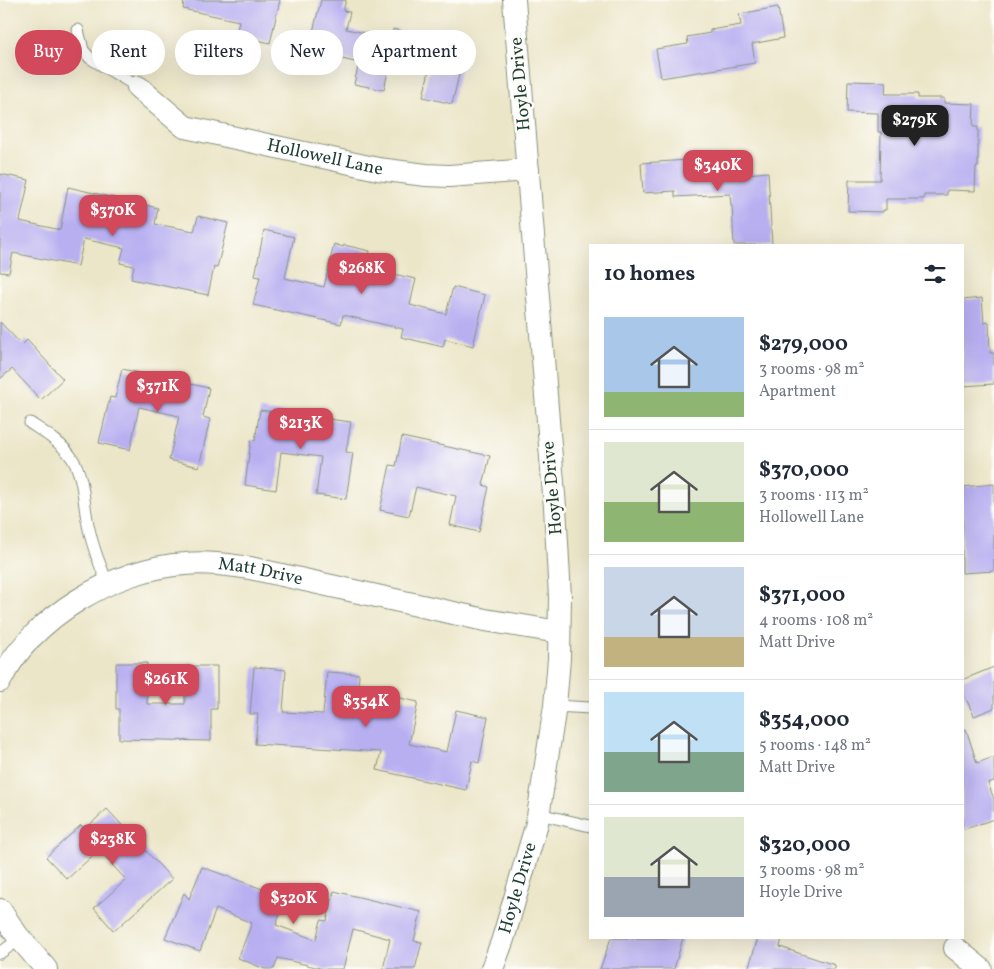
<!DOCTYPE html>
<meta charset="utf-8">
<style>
body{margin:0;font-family:Vollkorn,serif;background:#f2f2f3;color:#1f2937;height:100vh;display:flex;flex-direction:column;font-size:19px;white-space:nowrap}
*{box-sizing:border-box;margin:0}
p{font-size:16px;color:#747a83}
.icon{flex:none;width:28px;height:28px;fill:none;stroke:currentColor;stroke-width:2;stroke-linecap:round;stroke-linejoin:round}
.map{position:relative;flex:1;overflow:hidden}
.side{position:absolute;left:589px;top:244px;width:375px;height:695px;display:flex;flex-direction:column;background:#fff;border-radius:0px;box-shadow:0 5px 20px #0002}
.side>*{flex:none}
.guide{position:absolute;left:15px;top:30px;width:475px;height:45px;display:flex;gap:10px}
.price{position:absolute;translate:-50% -42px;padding:0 11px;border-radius:10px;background:#d1495b;color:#fff;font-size:16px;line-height:32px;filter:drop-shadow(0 1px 2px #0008)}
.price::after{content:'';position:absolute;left:50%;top:30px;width:15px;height:11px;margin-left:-8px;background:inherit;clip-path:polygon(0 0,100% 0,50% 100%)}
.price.current{background:#222;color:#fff}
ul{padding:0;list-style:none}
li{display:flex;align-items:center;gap:15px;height:125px;padding:0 15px}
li+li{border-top:1px solid #e0e1e3}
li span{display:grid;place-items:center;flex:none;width:140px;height:100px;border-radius:0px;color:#555}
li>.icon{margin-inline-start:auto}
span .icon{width:60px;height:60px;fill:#fffc;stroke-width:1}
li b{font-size:21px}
h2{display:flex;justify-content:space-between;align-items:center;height:60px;padding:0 15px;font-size:21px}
.tag{padding:0 18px;border-radius:22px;background:#fff;box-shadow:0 5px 20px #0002;font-size:18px;line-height:45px}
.tag.current{background:#d1495b;color:#fff}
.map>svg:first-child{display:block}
.building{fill:#b8aff1}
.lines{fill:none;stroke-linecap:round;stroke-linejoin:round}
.service-casing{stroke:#86927e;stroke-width:13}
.minor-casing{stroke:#86927e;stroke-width:24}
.service{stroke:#fff;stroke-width:11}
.minor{stroke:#fff;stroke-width:22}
.labels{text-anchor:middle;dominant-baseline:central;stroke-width:5;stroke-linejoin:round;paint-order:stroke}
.street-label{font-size:18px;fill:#1f3d34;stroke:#fdfcf7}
</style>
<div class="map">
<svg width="994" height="969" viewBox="0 0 994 969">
<rect width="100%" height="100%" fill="#fdfcf7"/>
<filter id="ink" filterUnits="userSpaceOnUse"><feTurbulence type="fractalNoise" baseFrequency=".02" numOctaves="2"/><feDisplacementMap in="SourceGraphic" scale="10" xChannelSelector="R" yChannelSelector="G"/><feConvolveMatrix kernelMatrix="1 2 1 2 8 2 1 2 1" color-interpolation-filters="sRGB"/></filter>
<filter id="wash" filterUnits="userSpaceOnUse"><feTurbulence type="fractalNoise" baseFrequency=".0096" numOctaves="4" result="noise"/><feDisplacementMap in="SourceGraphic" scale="20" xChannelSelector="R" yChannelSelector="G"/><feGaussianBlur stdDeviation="1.12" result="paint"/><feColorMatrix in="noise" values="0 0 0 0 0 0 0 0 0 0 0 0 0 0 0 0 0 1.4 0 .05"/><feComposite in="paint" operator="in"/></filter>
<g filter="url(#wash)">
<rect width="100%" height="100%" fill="#ece6c9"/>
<g id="blocks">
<!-- building -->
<g class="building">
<path d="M184,0H280L270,43L236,35L239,21L183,9Z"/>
<path d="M321,0H346L343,11L350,12L346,29L391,38L393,29L438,40L436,47L464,54L452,104L423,97L429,71L390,62L384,90L354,84L359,63L308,51Z"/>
<path d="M778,7L783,38L752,44L755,63L661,78L656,49L688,44L687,37L710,33V30L741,25L739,14Z"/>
<path d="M848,81L886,82L885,94H918V98H944V103L974,104L973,127H978V167H976L975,191L947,190V195H924V199H886V210H883V212L848,211L849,180H880L881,132H878V113L847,112Z"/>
<path d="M735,157L736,175L768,172L772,245H734L732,206H731L730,194L675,197V191L643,193L641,163Z"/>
<path d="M0,174L29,180L20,221L60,230L68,187L158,208L155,224L194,231L198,216L228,223L217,268L214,267L208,295L131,279L134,266L120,263L124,248L84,239L78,266L13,253L9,273L0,272Z"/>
<path d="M264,230L294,237L285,278L324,287L334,244L343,247L344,245L370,251L366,268L416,279L410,305L446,314L453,287L485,295L473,346L445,339L443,347L401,337L403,329L343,315L341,324L253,305L260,277L255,276Z"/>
<path d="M982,298L984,323L989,322L990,353H994V384L962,386V300Z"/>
<path d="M0,322L22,345L27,340L63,379L41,400L12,369L0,379Z"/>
<path d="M122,369L209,388L203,417L210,419L199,467L169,460L179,416L139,407L130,450L99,443L110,397L115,398Z"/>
<path d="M260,410L351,422L346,452L353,453L346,499L316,495L321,457L281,452L276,490L245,485L251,440L255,441Z"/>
<path d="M402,437L490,456L483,485L489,487L479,532L450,525L456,496L416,487L409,516L380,510L390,465L396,466Z"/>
<path d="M994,484V571L962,573V487Z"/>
<path d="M116,663H147V704H185V666H217V709H211V741L119,739V709H116Z"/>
<path d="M254,667L286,670L283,712L323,714L327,672L359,674L358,689L418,702L409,744L447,752L456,710L488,717L479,763L472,761L466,790L377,770L381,752L255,744L258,714H250Z"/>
<path d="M994,667V708L974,716L962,690V680Z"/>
<path d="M962,729H966L977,763L994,757V781L988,783L994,799V819L962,830Z"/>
<path d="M107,809L172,879L114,931L94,908L126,880L99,850L67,879L46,857L81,825L85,829Z"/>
<path d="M202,867L287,898L276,925L316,940L321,920L327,921L334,891L421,912L414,941L422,942L415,969H383L390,939L353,929L343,969H324L278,958L274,969H265L238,958L252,923L216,909L200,951L165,938L184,893L189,899Z"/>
<path d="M611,938H683L674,969H600Z"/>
<path d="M758,938H782L780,947L835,965V969H748Z"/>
</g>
</g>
</g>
<g filter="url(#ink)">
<use href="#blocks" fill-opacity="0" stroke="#86927e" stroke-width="1"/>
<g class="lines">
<defs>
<g id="service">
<path d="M78,30L83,50L90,58L138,87"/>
<path d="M30,423C45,433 62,443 72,458C85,478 83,506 89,529C93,548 100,566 108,584"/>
<path d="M555,706L590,708"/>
<path d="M539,814L590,826"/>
<path d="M0,953L20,939"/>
</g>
<g id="minor">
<path id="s1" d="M138,87L185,127L378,169L426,175L449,176L528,170"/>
<path id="s2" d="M0,681C32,617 115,568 185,564C207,562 228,565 250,568L485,620L559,632"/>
<path d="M0,910L17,935L46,969"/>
<path d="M955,948L981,969"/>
<path id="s3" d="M492,969L503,939L537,823L555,706L559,659L560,597L555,507L514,0"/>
</g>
</defs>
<!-- service casing -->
<use href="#service" class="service-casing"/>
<!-- minor casing -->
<use href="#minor" class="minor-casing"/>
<!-- service -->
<use href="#service" class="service"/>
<!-- minor -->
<use href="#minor" class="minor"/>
</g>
</g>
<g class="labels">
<!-- street labels -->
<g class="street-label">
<text transform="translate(521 84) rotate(-95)">Hoyle Drive</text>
<text stroke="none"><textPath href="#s1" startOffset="205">Hollowell Lane</textPath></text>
<text transform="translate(553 488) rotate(-95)">Hoyle Drive</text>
<text stroke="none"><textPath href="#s2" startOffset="304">Matt Drive</textPath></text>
<text stroke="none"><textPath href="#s3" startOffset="85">Hoyle Drive</textPath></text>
</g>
</g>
</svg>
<b class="price current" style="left:915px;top:147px">$279K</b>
<b class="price" style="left:718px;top:192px">$340K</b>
<b class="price" style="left:113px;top:237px">$370K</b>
<b class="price" style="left:362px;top:295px">$268K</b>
<b class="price" style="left:158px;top:413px">$371K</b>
<b class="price" style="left:301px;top:450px">$213K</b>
<b class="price" style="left:166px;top:706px">$261K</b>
<b class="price" style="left:366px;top:728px">$354K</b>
<b class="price" style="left:113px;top:866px">$238K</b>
<b class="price" style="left:294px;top:925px">$320K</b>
<div class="guide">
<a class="tag current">Buy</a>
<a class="tag">Rent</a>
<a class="tag">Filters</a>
<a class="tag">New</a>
<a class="tag">Apartment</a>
</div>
<section class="side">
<h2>10 homes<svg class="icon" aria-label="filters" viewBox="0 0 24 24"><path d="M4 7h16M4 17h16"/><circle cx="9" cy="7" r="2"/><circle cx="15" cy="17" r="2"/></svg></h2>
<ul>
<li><span style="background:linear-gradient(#a9c7e8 75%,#8fb573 0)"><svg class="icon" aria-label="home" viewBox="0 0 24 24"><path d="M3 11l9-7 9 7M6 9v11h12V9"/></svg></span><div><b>$279,000</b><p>3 rooms · 98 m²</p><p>Apartment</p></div></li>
<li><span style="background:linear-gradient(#dfe7d0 60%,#8fb573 0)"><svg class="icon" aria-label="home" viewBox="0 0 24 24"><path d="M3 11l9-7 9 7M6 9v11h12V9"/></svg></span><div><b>$370,000</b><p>3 rooms · 113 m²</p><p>Hollowell Lane</p></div></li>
<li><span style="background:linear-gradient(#c9d6e8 70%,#c2b280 0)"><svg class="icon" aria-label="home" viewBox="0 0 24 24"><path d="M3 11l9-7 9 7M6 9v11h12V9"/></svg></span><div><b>$371,000</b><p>4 rooms · 108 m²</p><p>Matt Drive</p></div></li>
<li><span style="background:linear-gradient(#bfe0f5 60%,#7fa58c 0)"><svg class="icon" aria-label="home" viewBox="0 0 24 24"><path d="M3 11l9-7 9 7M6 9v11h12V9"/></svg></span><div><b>$354,000</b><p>5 rooms · 148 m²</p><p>Matt Drive</p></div></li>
<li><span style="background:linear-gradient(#dfe7d0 60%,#9aa5b1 0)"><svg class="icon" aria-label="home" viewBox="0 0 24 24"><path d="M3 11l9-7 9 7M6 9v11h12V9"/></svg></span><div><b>$320,000</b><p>3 rooms · 98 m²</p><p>Hoyle Drive</p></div></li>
</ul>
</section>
</div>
